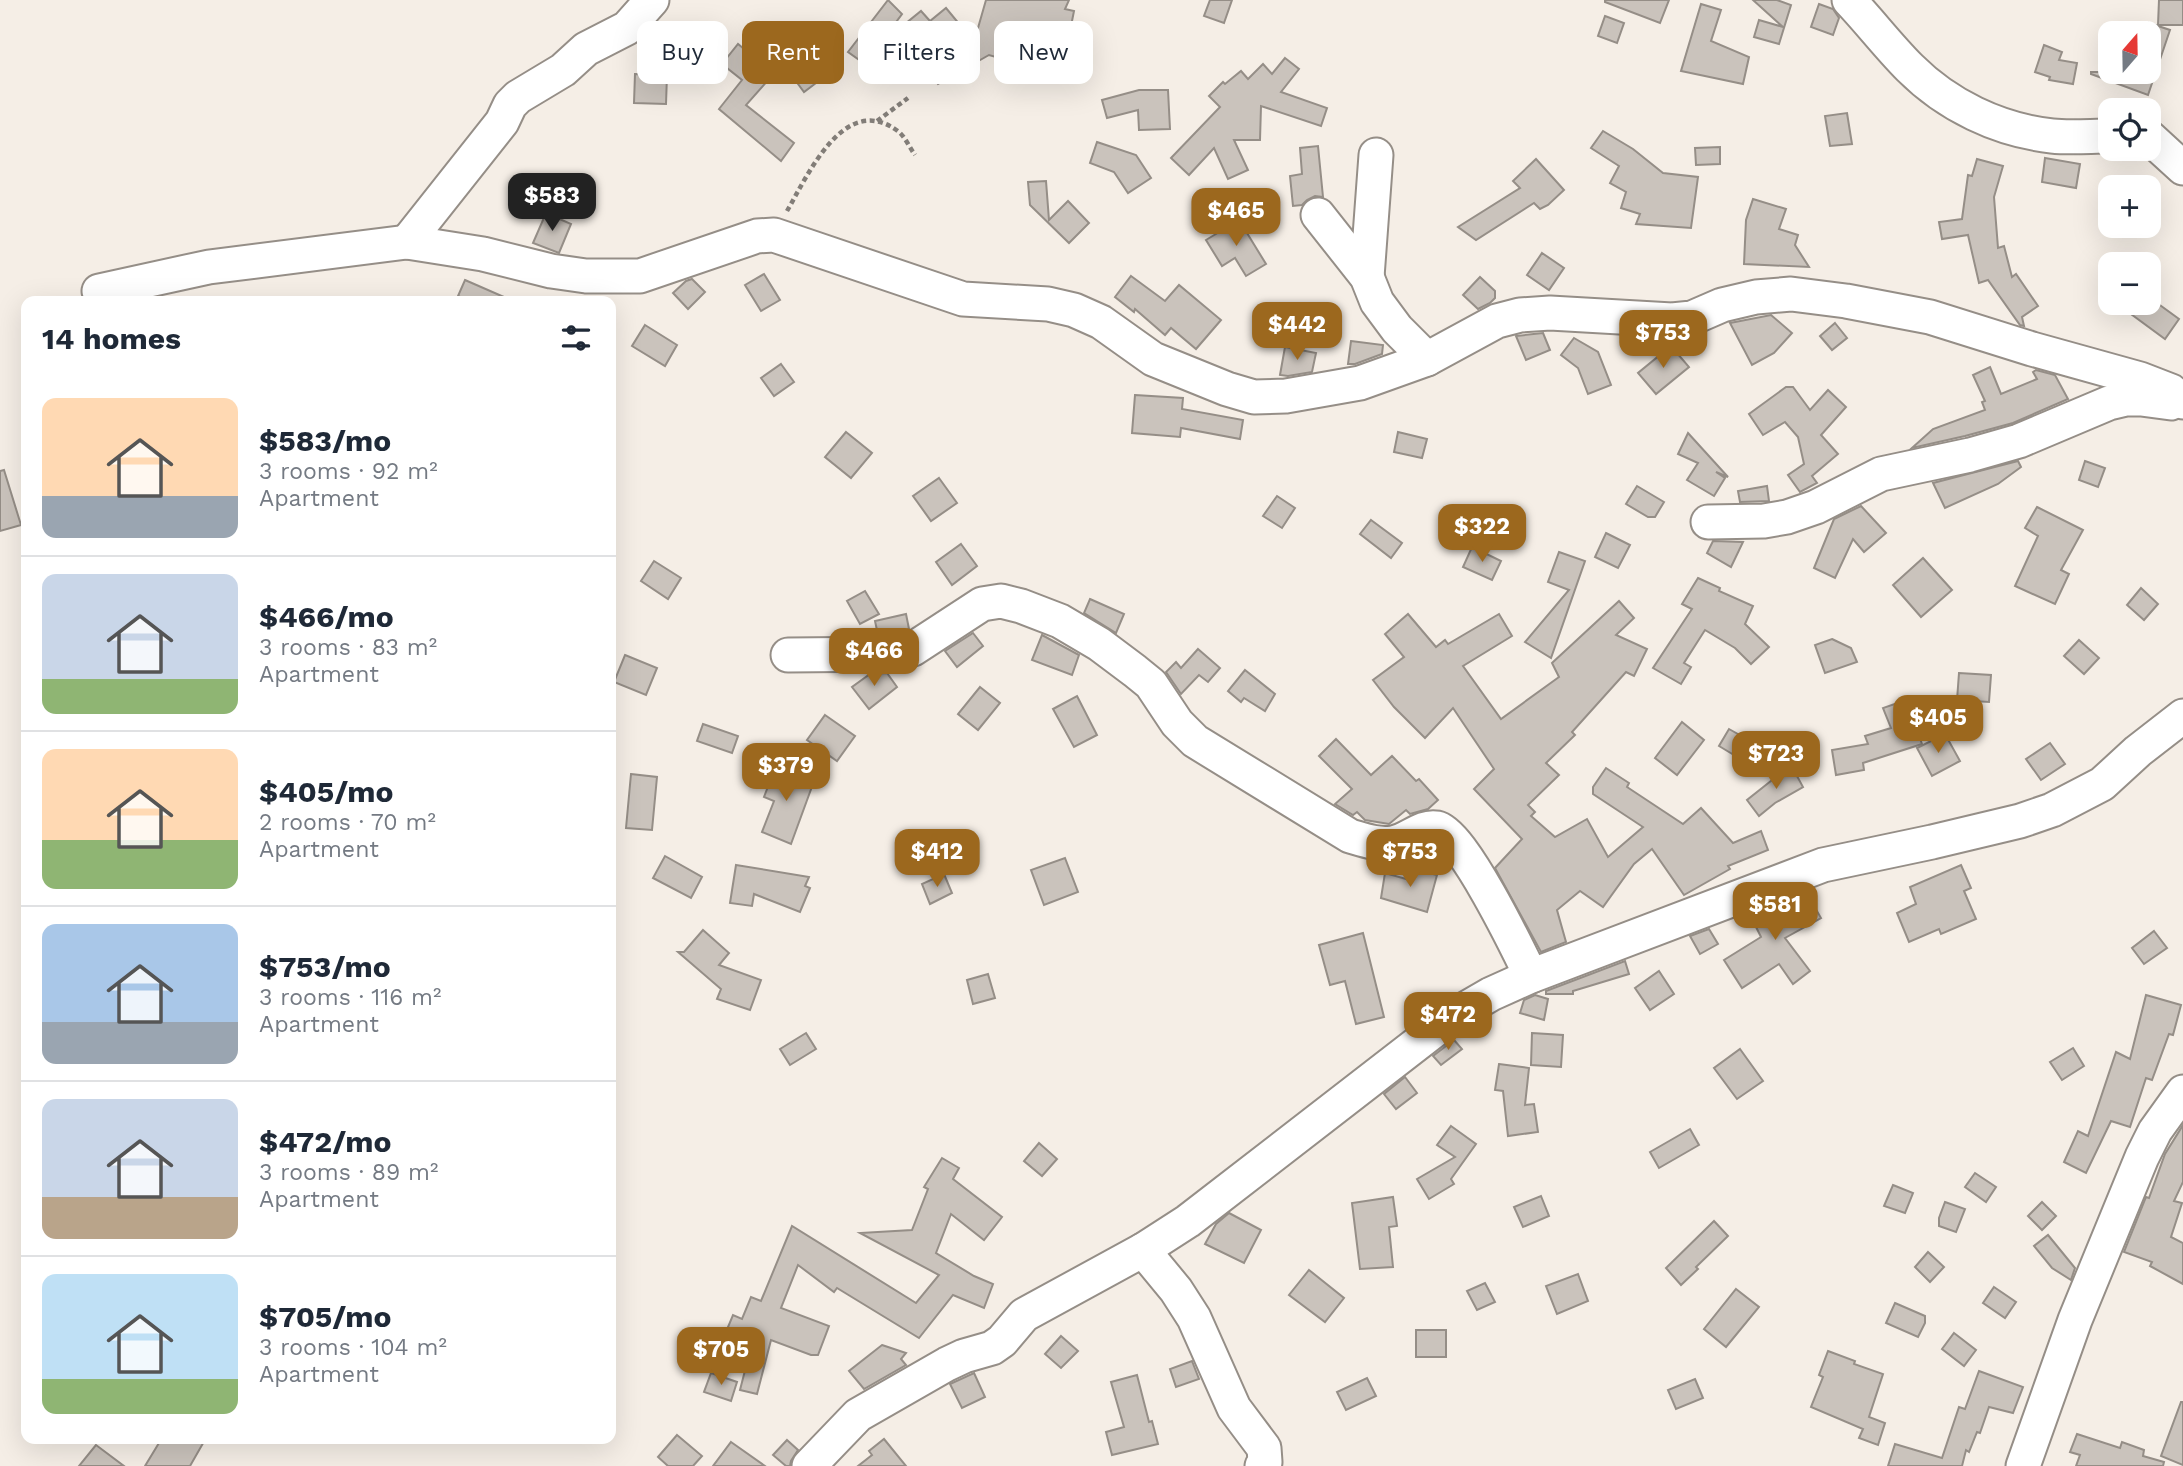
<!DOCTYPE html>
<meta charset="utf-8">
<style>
body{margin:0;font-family:"Work Sans",sans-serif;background:#f2f2f3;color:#1f2937;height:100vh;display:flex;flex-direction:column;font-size:26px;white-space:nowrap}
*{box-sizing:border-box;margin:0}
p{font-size:23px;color:#747a83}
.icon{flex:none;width:38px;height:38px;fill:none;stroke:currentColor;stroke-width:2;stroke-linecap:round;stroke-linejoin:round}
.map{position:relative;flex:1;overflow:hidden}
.panel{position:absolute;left:21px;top:296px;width:595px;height:1148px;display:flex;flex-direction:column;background:#fff;border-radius:14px;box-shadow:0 7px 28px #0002}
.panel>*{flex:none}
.hud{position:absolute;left:637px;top:21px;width:665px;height:63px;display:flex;gap:14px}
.needle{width:46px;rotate:20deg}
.controls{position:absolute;left:2098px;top:21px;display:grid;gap:14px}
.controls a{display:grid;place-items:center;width:63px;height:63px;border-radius:14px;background:#fff;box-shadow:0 7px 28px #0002;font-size:35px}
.price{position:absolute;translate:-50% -60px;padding:0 16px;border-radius:14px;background:#9c681e;color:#fff;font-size:23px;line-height:46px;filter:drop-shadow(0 2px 4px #0008)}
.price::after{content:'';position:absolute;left:50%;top:42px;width:21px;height:16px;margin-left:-10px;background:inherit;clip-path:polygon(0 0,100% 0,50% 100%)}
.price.on{background:#222;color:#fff}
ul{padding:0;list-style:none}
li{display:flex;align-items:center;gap:21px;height:175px;padding:0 21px}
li+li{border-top:2px solid #e0e1e3}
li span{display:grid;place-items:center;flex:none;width:196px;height:140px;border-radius:14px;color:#555}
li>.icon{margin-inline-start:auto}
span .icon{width:84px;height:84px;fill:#fffc;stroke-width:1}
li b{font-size:30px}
h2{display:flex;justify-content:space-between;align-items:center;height:84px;padding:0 21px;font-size:30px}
.pill{padding:0 24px;border-radius:14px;background:#fff;box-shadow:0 7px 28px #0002;font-size:24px;line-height:63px}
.pill.on{background:#9c681e;color:#fff}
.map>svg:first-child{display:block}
.building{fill:#cac3bc;stroke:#958e87;stroke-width:2}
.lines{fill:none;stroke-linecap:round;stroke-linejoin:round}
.minor-casing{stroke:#958e87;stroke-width:37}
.path{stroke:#827d78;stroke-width:4.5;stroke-dasharray:5 3.5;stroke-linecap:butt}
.minor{stroke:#fff;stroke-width:33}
</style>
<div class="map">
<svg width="2183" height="1466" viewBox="0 0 2183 1466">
<rect width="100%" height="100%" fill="#f5eee6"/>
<!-- building -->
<g class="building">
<path d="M888,0L902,14L865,64L848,52Z"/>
<path d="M986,0H1069L1065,9L1074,11L1070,31L1065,30L1052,73L989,55L938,84L922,64L931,58L905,24L921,11L930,21L946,8L974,42Z"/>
<path d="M1210,0H1232L1224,23L1204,16Z"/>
<path d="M1605,0H1669L1660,23L1605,2Z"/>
<path d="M1753,0H1777L1791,5L1779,44L1754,37L1759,20L1783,27Z"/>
<path d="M2159,0H2183V25H2158Z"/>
<path d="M1701,4L1721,10L1711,41L1749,57L1743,84L1681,71Z"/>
<path d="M1819,4L1833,9L1839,18L1833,35L1811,27Z"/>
<path d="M1605,16L1624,23L1617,43L1598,36Z"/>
<path d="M2149,23L2170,30L2148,95L2091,74V72H2149Z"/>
<path d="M764,28L820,80L804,92L787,69L782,75L777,70L746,105L794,143L781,161L719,109L742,80L722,64L738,44L744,49Z"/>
<path d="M2044,45L2062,52L2059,60L2077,63L2073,84L2049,80L2050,77L2035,72Z"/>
<path d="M1285,58L1299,69L1281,92L1327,108L1321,126L1261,106L1260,140H1234L1248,170L1228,179L1214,148L1189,175L1171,158L1220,107L1209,96L1223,82L1225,84L1241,71L1248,79L1263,64L1272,74Z"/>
<path d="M635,74L667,75L666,104L634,103Z"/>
<path d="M1139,90H1168L1170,129L1139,130L1138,110L1107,118L1102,100Z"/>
<path d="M1847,113L1852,144L1830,146L1825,116Z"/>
<path d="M1603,131L1633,149L1663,173L1698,177L1691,228L1636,224L1640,214L1621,208L1626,192L1610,183L1619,166L1591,148Z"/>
<path d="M1097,142L1136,155L1151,178L1128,193L1114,172L1090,163Z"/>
<path d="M1318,146L1323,197L1315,196L1307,200L1302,205L1293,206L1290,176L1302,174L1300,148Z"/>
<path d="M1720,147V164L1696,165L1695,148Z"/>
<path d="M2045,158L2080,164L2076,188L2042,182Z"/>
<path d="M1536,159L1564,190L1548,205L1540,209L1534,203L1476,240L1458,227L1520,188L1513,181Z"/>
<path d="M1977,159L2003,166L1994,197L1998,248L2004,246L2012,277L2016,274L2038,306L2022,317L2024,326L2020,325L1988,280L1979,283L1968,235L1942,239L1939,222L1962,219L1968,175L1972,176Z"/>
<path d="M1046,181L1049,220L1068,201L1089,223L1069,243L1030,205L1028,182Z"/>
<path d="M1753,199L1786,209L1779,229L1798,235L1795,245L1809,267L1744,264L1746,220Z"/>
<path d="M546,213L571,224L559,253L533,243Z"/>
<path d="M1239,220L1266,264L1246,276L1235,258L1222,266L1206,240Z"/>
<path d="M1542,253L1564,268L1549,290L1527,275Z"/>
<path d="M764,274L780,300L761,311L745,285Z"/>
<path d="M1131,276L1165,301L1179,285L1221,320L1196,349L1171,328L1165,335L1135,309L1134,312L1115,297Z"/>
<path d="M1480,277L1495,291V298L1490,303L1478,309L1463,295Z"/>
<path d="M692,279L705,292L688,309L673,293L686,281Z"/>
<path d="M465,280L513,301H469L458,296Z"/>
<path d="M2116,303H2157L2179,319L2165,339Z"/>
<path d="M1771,315L1792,333L1774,353L1752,365L1730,323Z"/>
<path d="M1835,323L1847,338L1832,350L1820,336Z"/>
<path d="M645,325L677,345L665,366L632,346Z"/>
<path d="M1543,333L1550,350L1526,360L1516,336Z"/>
<path d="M1574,338L1598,352L1611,385L1588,394L1578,368L1561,355Z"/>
<path d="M1351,341L1383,345L1382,354L1355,364H1348Z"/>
<path d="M1671,346L1689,367L1656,394L1638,373Z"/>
<path d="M1285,347L1316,353L1312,372L1288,376L1280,375Z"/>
<path d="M781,364L794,382L774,396L761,378Z"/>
<path d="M1990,367L2001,394L2037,379L2033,372L2036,370L2055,375L2068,399L2013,423L1965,436L1912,448L1933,429L1985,410L1982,402L1985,401L1973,375Z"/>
<path d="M1786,387H1793L1810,410L1828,390L1846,407L1821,435L1838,454L1812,476L1817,483L1800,492L1788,475L1804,464L1798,437L1785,422L1763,435L1749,414Z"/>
<path d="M1135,395L1183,398L1182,409L1243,420L1240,439L1181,428L1180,437L1132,433Z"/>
<path d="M846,432L872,453L851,478L825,457Z"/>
<path d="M1398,432L1427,439L1422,458L1394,452Z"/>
<path d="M1688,433L1728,477L1716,472L1725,478L1714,496L1687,480L1698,463L1678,454Z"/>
<path d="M2018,461L2021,467L1998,484L1945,508L1933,483Z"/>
<path d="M2085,461L2105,468L2098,487L2079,480Z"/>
<path d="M4,470L21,525L0,531V471Z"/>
<path d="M939,478L957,503L931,521L913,496Z"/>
<path d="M1637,486L1664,502L1655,517H1648L1626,504Z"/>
<path d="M1767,486L1769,501L1740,502L1738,491Z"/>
<path d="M1277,496L1295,508L1282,528L1263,516Z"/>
<path d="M1861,506L1886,533L1864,552L1853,539L1835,578L1814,568L1834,519Z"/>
<path d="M2037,507L2083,530L2061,570L2069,574L2055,604L2015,586L2038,536L2025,528Z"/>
<path d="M1371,520L1402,543L1391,558L1360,534Z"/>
<path d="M1606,533L1630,545L1618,568L1595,557Z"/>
<path d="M1713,541L1743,542L1731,567L1707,553Z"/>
<path d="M961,544L977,566L952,585L936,562Z"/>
<path d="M1472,547L1501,561L1492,580L1463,567Z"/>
<path d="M1559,552L1585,561L1551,658L1525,642L1569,590L1548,582Z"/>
<path d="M1923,558L1952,590L1921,617L1893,585Z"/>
<path d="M654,561L681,578L668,599L641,581Z"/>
<path d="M1698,578L1720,588L1719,591L1753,606L1745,624L1769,647L1751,664L1735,648L1705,630L1684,663L1691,667L1681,684L1653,668L1692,609L1682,604Z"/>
<path d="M2141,588L2158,604L2144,620L2127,605Z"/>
<path d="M865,591L879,614L860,624L847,601Z"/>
<path d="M1090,599L1124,614L1116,633L1084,613Z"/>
<path d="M1619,601L1634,618L1616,635L1647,649L1634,676L1626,672L1572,732L1575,735L1546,763L1559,775L1528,805L1535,812L1531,816L1555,837L1587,819L1608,857L1643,827L1593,794V787L1606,768L1629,783L1627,787L1683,824L1701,808L1733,843L1761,831L1768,850L1728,866L1730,869L1684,895L1652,849L1634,864L1603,907L1580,891L1557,910L1566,942L1541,952L1495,868L1522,839L1474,789L1494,769L1453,708L1425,738L1394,707L1373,680L1404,657L1385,634L1408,614L1436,647L1445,640L1448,644L1499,614L1512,636L1463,666L1501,719L1559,677L1552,663Z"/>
<path d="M906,614L909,629L895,635H878L875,621Z"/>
<path d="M973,633L983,646L957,667L945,651Z"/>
<path d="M1042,635L1079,655L1072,675L1032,660Z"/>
<path d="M1832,639L1851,648L1857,662L1825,673L1815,645Z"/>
<path d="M2079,640L2099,658L2084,674L2064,656Z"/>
<path d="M1198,649L1220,668L1208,682L1199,675L1181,694L1166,672L1176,662L1181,668Z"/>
<path d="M625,655L657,668L646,695L614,682Z"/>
<path d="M1245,670L1275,694L1265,711L1244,698L1241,702L1228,691Z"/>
<path d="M887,673L897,687L869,709L852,687L870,674Z"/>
<path d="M1959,673L1991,675L1989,702L1957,700Z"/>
<path d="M980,687L1000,703L978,730L958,714Z"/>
<path d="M1077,696L1097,735L1074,747L1053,709Z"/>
<path d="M1906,700L1922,744L1863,763L1864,770L1836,775L1832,750L1868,744L1865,736L1891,728L1883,708Z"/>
<path d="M825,715L855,736L837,761L807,740Z"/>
<path d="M1682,722L1704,740L1677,775L1655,758Z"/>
<path d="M703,724L738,736L732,753L697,741Z"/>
<path d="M1729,729L1759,746L1749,764L1719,746Z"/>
<path d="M1945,734L1960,761L1932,776L1917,748Z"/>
<path d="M1336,739L1371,775L1392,756L1416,781L1419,779L1438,800L1428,809L1410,814L1406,810L1389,824L1365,820L1357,812L1353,815L1335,804L1352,789L1319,756Z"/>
<path d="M2050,743L2065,764L2041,780L2026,759Z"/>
<path d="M1791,765L1803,787L1775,803L1759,816L1747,800Z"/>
<path d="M776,766L814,781L791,844L762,832L774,801L764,797Z"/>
<path d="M631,774L657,777L652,830L626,828Z"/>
<path d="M665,856L702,877L691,898L653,878Z"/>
<path d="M1065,858L1078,892L1044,905L1031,870Z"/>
<path d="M736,865L809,877L805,886L810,888L800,912L754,894L752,906L730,903Z"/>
<path d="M1961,865L1971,888L1964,891L1976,919L1941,934L1939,929L1909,942L1897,913L1916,904L1910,887Z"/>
<path d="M1409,868L1437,875L1427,912L1381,898L1385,873L1406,879Z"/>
<path d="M944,874L952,893L930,904L922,884Z"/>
<path d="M1806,892L1821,918L1785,938L1810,971L1793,984L1779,964L1742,988L1724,960L1761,937L1750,915Z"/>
<path d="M1709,929L1718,944L1700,954L1690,936Z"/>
<path d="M703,930L729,953L719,965L761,980L750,1010L717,999L721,989L678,952H684Z"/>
<path d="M2154,931L2167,948L2144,964L2132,948Z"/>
<path d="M1363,933L1384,1017L1356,1024L1345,981L1330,985L1319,945Z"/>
<path d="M1625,961L1629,974L1573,991V994H1546V991Z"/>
<path d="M1659,971L1674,994L1650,1010L1635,988Z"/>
<path d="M988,974L995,998L973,1004L967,980Z"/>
<path d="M1535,995L1548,999L1544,1020L1520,1013L1524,1000Z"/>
<path d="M2146,995L2181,1005L2173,1035L2169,1034L2152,1080L2146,1078L2130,1127L2111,1121L2086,1173L2064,1162L2078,1131L2088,1136L2116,1052L2130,1059Z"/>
<path d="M806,1033L816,1049L790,1065L780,1049Z"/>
<path d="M1532,1033L1563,1035L1561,1067L1531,1065Z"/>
<path d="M1454,1040L1462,1049L1441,1065L1433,1056Z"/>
<path d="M2073,1048L2084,1066L2062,1080L2050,1062Z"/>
<path d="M1740,1049L1763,1081L1737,1099L1714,1068Z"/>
<path d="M1499,1064L1529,1068L1525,1105L1534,1104L1538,1132L1508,1136L1503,1091L1495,1090Z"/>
<path d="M1405,1077L1417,1093L1396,1109L1384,1094Z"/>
<path d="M2183,1125V1182L2174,1201L2182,1203L2171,1237L2183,1243V1284L2150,1266L2152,1262L2124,1252L2146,1197L2149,1198L2165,1154Z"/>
<path d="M1451,1126L1476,1144L1451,1179L1454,1184L1429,1199L1417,1179L1455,1157L1437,1145Z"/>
<path d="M1690,1129L1699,1145L1659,1168L1650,1152Z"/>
<path d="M1039,1143L1057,1159L1042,1176L1024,1161Z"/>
<path d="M942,1158L959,1168L953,1179L1002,1217L984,1240L951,1214L936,1253L974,1276L993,1284L984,1308L953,1295L919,1338L837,1288L834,1292L798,1265L781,1308L829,1326L818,1355H811L771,1340L757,1394L740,1390L750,1351L723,1339L733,1315L742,1319L751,1297L761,1301L792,1226L916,1303L939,1275L860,1233L912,1230L928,1189L924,1187Z"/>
<path d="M1975,1173L1996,1187L1986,1202L1965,1187Z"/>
<path d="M1893,1185L1913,1193L1905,1213L1884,1206Z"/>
<path d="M1541,1196L1549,1216L1523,1227L1514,1207Z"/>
<path d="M1393,1197L1397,1226L1389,1227L1393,1267L1360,1269L1352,1203Z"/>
<path d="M1945,1202L1965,1209L1956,1232L1939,1226V1218Z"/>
<path d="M2042,1202L2056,1216L2042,1230L2028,1216Z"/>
<path d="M1229,1213L1261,1230L1244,1263L1205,1244L1216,1224Z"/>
<path d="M1714,1221L1728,1236L1696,1267L1698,1269L1681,1285L1666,1268Z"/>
<path d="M2048,1235L2075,1268L2071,1280L2052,1268L2034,1246Z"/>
<path d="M1928,1252L1944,1267L1930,1282L1915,1267Z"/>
<path d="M1309,1270L1344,1298L1325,1322L1289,1295Z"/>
<path d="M1578,1274L1588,1301L1557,1314L1546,1286Z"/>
<path d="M1485,1283L1495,1302L1477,1310L1467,1291Z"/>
<path d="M1994,1287L2016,1302L2005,1318L1983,1303Z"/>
<path d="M1736,1289L1759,1307L1726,1347L1704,1329Z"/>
<path d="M1895,1303L1925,1316V1323L1918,1337L1886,1323Z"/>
<rect x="1416" y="1330" width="30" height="27"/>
<path d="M1954,1333L1976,1350L1964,1366L1942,1349Z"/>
<path d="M1061,1336L1078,1351L1061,1368L1045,1354Z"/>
<path d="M882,1345L906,1353L901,1359L906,1365L864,1389L849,1371Z"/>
<path d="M1828,1351L1855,1361L1854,1364L1883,1374L1869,1417L1885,1423L1878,1445L1859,1438L1863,1429L1811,1407L1823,1377L1819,1375Z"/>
<path d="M1192,1361L1199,1379L1176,1387L1170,1369Z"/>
<path d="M1979,1371L2023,1387L2013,1413L1989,1407L1980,1433L1977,1432L1969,1452L1966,1450L1962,1466H1888L1895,1444L1942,1458L1959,1407L1965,1409Z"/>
<path d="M711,1373L737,1382L731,1401L704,1392Z"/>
<path d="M974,1373L985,1397L962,1408L950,1384Z"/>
<path d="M1137,1375L1149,1422L1152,1421L1158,1444L1112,1455L1106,1432L1124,1427L1111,1382Z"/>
<path d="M1367,1378L1376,1396L1346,1410L1337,1392Z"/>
<path d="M1695,1379L1703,1398L1676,1409L1668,1390Z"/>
<path d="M2181,1402H2183V1465L2161,1456Z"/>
<path d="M2077,1434L2120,1448L2122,1442L2144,1450L2143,1456L2164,1462L2163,1466H2076L2080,1455L2070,1452Z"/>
<path d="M677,1435L702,1456L693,1466H668L658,1457Z"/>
<path d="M162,1438H206L190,1466H145Z"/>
<path d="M884,1439L906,1466H858L872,1455L869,1451Z"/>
<path d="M787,1440L798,1450L791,1461L790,1466H786L773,1455Z"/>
<path d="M731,1442L765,1466H713Z"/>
<path d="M96,1445L124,1466H79Z"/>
</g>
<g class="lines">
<defs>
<g id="minor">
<path d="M1849,0C1870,22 1888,46 1910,68C1947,105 1998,130 2052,136C2071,138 2091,136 2110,136"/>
<path d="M2149,137L2183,168"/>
<path d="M1318,215L1367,277L1377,302L1397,329L1427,359"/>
<path d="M407,242L502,122L510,105L518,97L563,70L586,49L627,28L652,0"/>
<path d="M1367,277L1376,155"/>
<path d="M99,291L209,267L407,242L483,254L551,271L586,276H640L757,236L774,235L963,299L1048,304L1074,310L1101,322L1153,359L1227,389L1254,397L1286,396L1360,383L1427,359L1497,321L1520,315L1550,313L1672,320L1692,318L1722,305L1756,297L1791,294L1846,301L1930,317L2032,349L2140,379L2171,391L2183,402"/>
<path d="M1708,522L1764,521L1787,517L1816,507L1881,474L1970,455L2019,441L2109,403L2126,399H2141L2171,403"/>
<path d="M788,655L898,654L913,649L982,604L1001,601L1021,606L1060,621L1099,644L1135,671L1151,684L1177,723L1195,741L1350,836C1364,840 1377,845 1392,843C1408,841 1421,825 1437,828C1462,833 1518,949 1531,976"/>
<path d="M1143,1250L1176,1290L1194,1318L1234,1408L1264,1448L1265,1462L1262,1466"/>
<path d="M809,1466L858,1415L947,1364L964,1356L992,1348L1002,1341L1024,1315L1143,1250L1188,1221L1453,1016L1491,994L1531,976L1823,865L1932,842L2020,821L2052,810L2102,784L2138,751L2183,716"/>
<path d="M2023,1466L2075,1320L2142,1157L2155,1131L2183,1092"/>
</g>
</defs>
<!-- minor casing -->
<use href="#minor" class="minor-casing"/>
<!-- path -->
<g class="path">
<path d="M877,121L908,98"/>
<path d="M787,211C808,175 845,90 899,132C905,137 910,148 915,155"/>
</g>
<!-- minor -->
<use href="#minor" class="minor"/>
</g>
</svg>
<div class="controls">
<a><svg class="needle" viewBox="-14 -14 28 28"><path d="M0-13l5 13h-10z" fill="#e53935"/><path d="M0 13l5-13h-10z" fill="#747a83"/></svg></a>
<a><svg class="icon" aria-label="locate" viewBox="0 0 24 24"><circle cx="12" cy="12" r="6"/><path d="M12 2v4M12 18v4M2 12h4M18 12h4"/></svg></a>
<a>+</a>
<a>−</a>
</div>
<b class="price on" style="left:552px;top:233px">$583</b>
<b class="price" style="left:1236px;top:248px">$465</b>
<b class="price" style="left:1297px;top:362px">$442</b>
<b class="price" style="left:1663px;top:370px">$753</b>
<b class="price" style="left:1482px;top:564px">$322</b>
<b class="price" style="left:874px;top:688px">$466</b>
<b class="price" style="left:1938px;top:755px">$405</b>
<b class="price" style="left:1776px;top:791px">$723</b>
<b class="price" style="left:786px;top:803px">$379</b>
<b class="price" style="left:937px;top:889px">$412</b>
<b class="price" style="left:1410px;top:889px">$753</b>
<b class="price" style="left:1775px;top:942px">$581</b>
<b class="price" style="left:1448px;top:1052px">$472</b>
<b class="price" style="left:721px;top:1387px">$705</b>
<div class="hud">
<a class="pill">Buy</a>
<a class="pill on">Rent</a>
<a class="pill">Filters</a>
<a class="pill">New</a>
</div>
<section class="panel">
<h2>14 homes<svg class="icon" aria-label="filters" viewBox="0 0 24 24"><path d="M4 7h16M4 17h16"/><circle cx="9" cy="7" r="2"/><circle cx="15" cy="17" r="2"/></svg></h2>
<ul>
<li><span style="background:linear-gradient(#ffd9b3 70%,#9aa5b1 0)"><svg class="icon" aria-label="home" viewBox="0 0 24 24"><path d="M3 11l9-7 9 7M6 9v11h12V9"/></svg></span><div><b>$583/mo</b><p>3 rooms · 92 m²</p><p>Apartment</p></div></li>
<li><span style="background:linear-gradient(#c9d6e8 75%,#8fb573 0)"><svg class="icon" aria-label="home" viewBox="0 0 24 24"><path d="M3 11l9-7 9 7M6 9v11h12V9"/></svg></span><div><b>$466/mo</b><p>3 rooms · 83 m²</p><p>Apartment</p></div></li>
<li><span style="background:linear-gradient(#ffd9b3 65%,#8fb573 0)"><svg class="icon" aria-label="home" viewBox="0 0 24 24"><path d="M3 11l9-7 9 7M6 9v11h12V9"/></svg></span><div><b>$405/mo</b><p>2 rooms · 70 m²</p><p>Apartment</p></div></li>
<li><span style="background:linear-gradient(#a9c7e8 70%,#9aa5b1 0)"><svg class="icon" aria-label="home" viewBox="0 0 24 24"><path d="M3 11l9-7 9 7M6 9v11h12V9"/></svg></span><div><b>$753/mo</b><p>3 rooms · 116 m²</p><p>Apartment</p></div></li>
<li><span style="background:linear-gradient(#c9d6e8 70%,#b9a48a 0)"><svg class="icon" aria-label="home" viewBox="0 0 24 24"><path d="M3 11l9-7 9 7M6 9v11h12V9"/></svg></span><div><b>$472/mo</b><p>3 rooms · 89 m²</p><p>Apartment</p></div></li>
<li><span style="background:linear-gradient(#bfe0f5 75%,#8fb573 0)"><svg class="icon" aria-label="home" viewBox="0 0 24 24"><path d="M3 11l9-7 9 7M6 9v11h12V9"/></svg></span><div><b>$705/mo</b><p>3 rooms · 104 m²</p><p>Apartment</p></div></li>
</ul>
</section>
</div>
